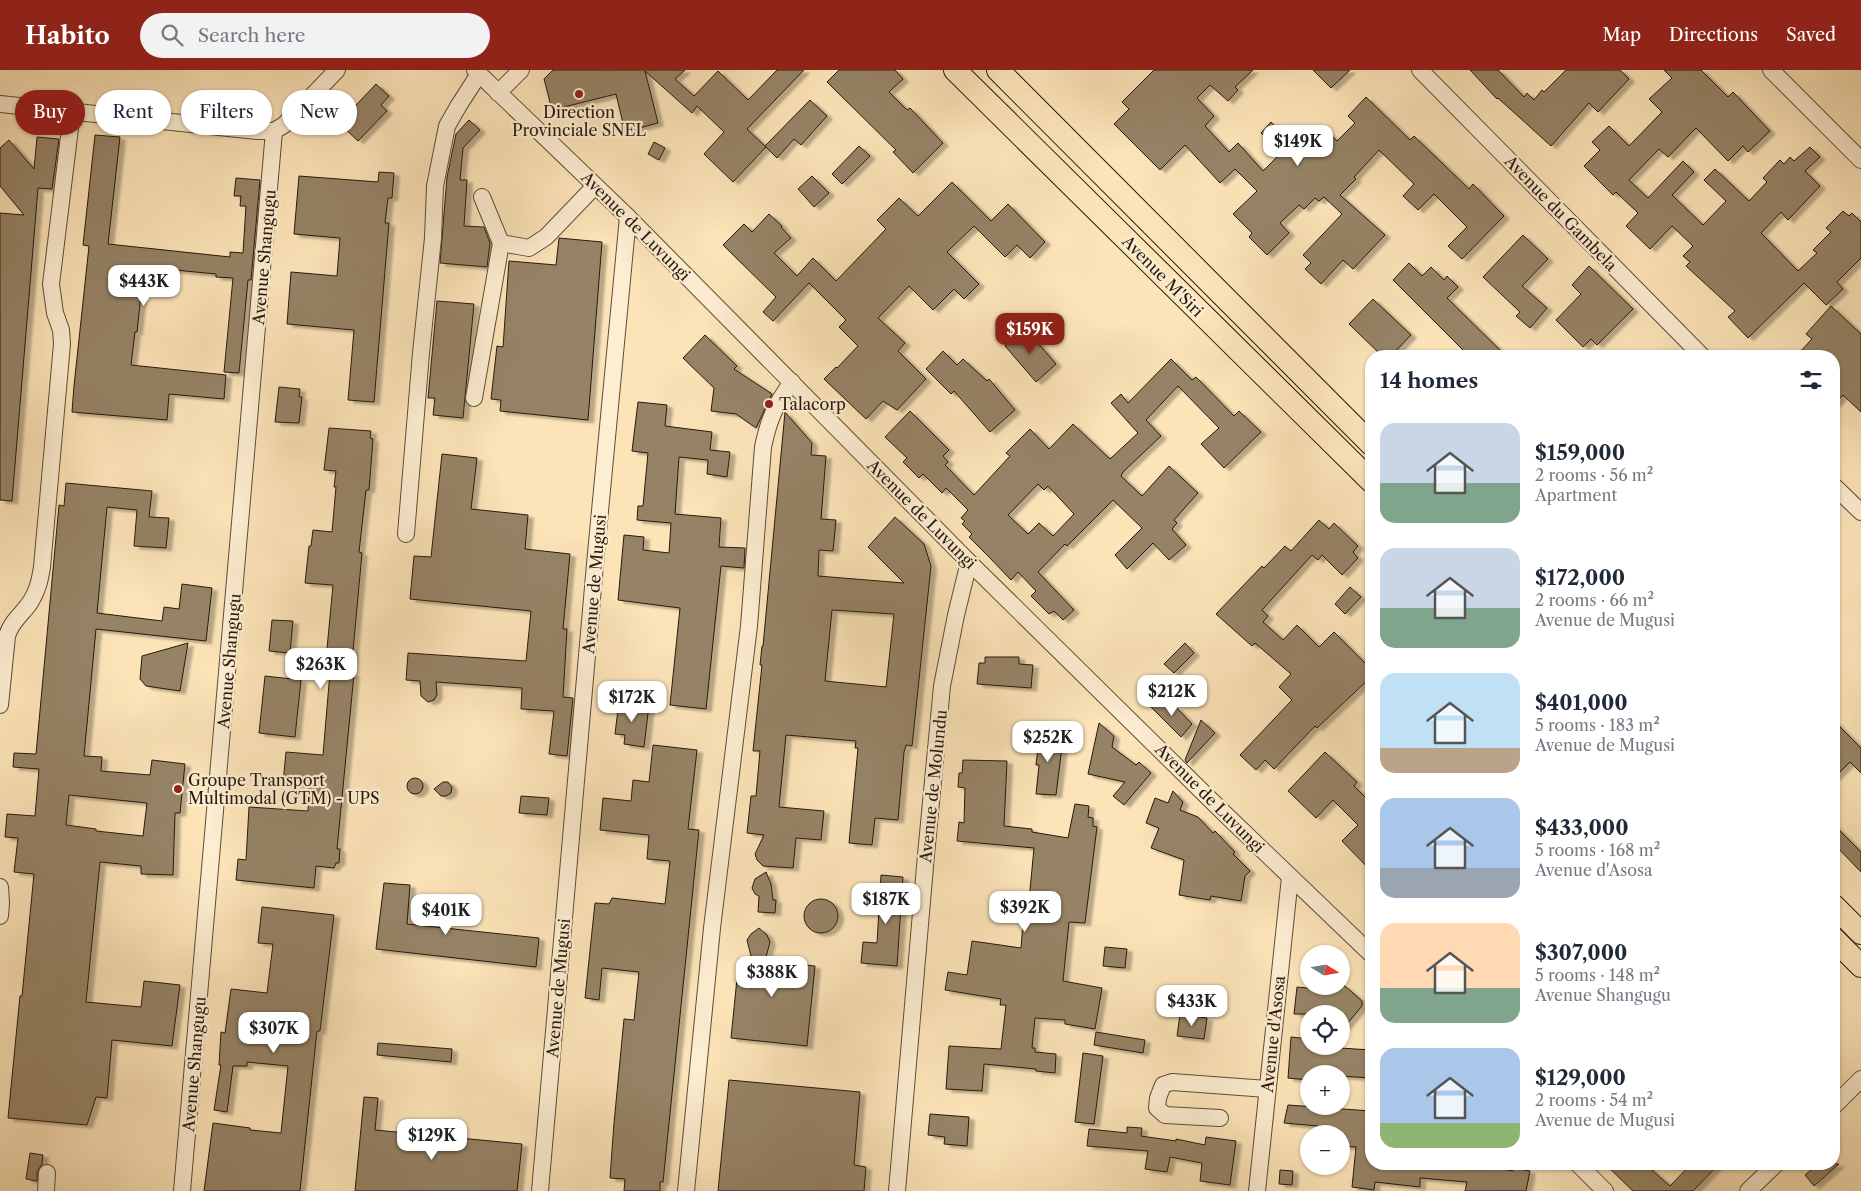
<!DOCTYPE html>
<meta charset="utf-8">
<style>
body{margin:0;font-family:"Libre Caslon Text",serif;background:#f2f2f3;color:#1f2937;height:100vh;display:flex;flex-direction:column;font-size:19px;white-space:nowrap}
*{box-sizing:border-box;margin:0}
p{font-size:16px;color:#747a83}
.icon{flex:none;width:28px;height:28px;fill:none;stroke:currentColor;stroke-width:2;stroke-linecap:round;stroke-linejoin:round}
.map{position:relative;flex:1;overflow:hidden}
.side{position:absolute;left:1365px;top:280px;width:475px;height:820px;display:flex;flex-direction:column;background:#fff;border-radius:20px;box-shadow:0 1px 4px #0004}
.side>*{flex:none}
.banner{position:absolute;left:15px;top:20px;width:475px;height:45px;display:flex;gap:10px}
.needle{width:32px;rotate:101deg}
.controls{position:absolute;left:1300px;top:875px;display:grid;gap:10px}
.controls a{display:grid;place-items:center;width:50px;height:50px;border-radius:50%;background:#fff;box-shadow:0 1px 4px #0004;font-size:25px}
.price{position:absolute;translate:-50% -42px;padding:0 11px;border-radius:10px;background:#fff;color:#222;font-size:16px;line-height:32px;filter:drop-shadow(0 1px 2px #0008)}
.price::after{content:'';position:absolute;left:50%;top:30px;width:15px;height:11px;margin-left:-8px;background:inherit;clip-path:polygon(0 0,100% 0,50% 100%)}
.price.on{background:#8f2418;color:#fff}
ul{padding:0;list-style:none}
li{display:flex;align-items:center;gap:15px;height:125px;padding:0 15px}
li span{display:grid;place-items:center;flex:none;width:140px;height:100px;border-radius:15px;color:#555}
li>.icon{margin-inline-start:auto}
span .icon{width:60px;height:60px;fill:#fffc;stroke-width:1}
li b{font-size:21px}
h2{display:flex;justify-content:space-between;align-items:center;height:60px;padding:0 15px;font-size:21px}
.tag{padding:0 18px;border-radius:22px;background:#fff;box-shadow:0 1px 4px #0004;font-size:18px;line-height:45px}
.tag.on{background:#8f2418;color:#fff}
header{display:flex;align-items:center;gap:30px;box-sizing:border-box;height:70px;padding:0 25px;background:#8f2418;color:#fff}
header strong{font-size:24px}
nav{display:flex;gap:28px;margin-inline-start:auto;font-size:18px}
.search{width:350px;height:45px;background:#f2f2f3;display:flex;align-items:center;gap:12px;box-sizing:border-box;padding:0 18px;border-radius:28px;color:#747a83;font-size:19px}
.map>svg:first-child{display:block}
.building{fill:#968366;stroke:#27190d;fill-rule:evenodd;filter:url(#shadow)}
.lines{fill:none;stroke-linecap:round;stroke-linejoin:round}
.minor-casing{stroke:#5c4c38;stroke-width:18}
.highway-casing{stroke:#27190d;stroke-width:24}
.minor{stroke:#fdedd1;stroke-width:16}
.highway{stroke:#fce4b8;stroke-width:22}
.poi-dot{fill:#8f2418;stroke:#fdedd1;stroke-width:2}
.labels{text-anchor:middle;dominant-baseline:central;stroke-width:4.5;stroke-linejoin:round;paint-order:stroke}
.poi-label{font-size:16px;fill:#27190d;stroke:#fdedd1;text-anchor:start}
.street-label{font-size:16px;fill:#27190d;stroke:#fdedd1}
</style>
<header>
<strong>Habito</strong>
<div class="search"><svg class="icon" aria-label="search" viewBox="0 0 24 24"><circle cx="10" cy="10" r="6"/><path d="M15 15l6 6"/></svg>Search here</div>
<nav><a>Map</a><a>Directions</a><a>Saved</a></nav>
</header>
<div class="map">
<svg width="1861" height="1121" viewBox="0 0 1861 1121">
<defs>
<filter id="shadow"><feDropShadow dx="5.5" dy="3" stdDeviation="1" flood-color="#0004"/></filter>
</defs>
<rect width="100%" height="100%" fill="#fce4b8"/>
<filter id="stains"><feTurbulence type="fractalNoise" baseFrequency=".004" numOctaves="4"/><feColorMatrix values="0 0 0 0 .2 0 0 0 0 .09 0 0 0 0 .02 0 0 0 .5 -.17"/></filter>
<radialGradient id="worn" r=".72"><stop offset=".6" stop-color="#630" stop-opacity="0"/><stop offset="1" stop-color="#630" stop-opacity=".3"/></radialGradient>
<!-- building -->
<g class="building">
<path d="M553,0H685L675,9L694,26L718,1L748,30L777,0H804L747,59L766,77L733,112L704,84L724,62L697,36L692,43L645,1L658,53L625,62L616,24L552,40L544,9Z"/>
<path d="M839,0H895L903,9L889,22L907,40L910,38L943,73L913,103L893,82L896,80L827,12Z"/>
<path d="M1154,0H1253L1235,17L1238,20L1228,31L1210,15L1197,28L1214,46L1205,56L1229,82L1238,73L1263,101L1281,83L1261,63L1271,52L1304,84L1325,60L1337,71L1355,53L1348,46L1366,27L1410,70L1414,66L1469,119L1473,114L1504,146L1462,189L1448,176L1467,157L1434,124L1418,140L1403,126L1414,114L1379,80L1354,107L1356,109L1340,125L1385,165L1353,199L1343,190L1321,214L1305,199L1311,193L1303,185L1342,144L1324,127L1319,131L1315,128L1304,139L1299,135L1280,153L1289,163L1267,185L1249,167L1252,163L1233,144L1257,121L1235,99L1220,113L1185,75L1160,100L1114,54L1129,39L1122,32Z"/>
<path d="M1313,0H1350L1331,18Z"/>
<path d="M1470,0H1498L1524,27L1527,23L1534,30L1542,20L1544,22L1566,0H1620L1629,9L1598,42L1589,33L1551,76L1498,28L1497,29Z"/>
<path d="M1664,0H1701L1728,27L1733,22L1770,61L1748,82L1743,76L1728,91L1696,58L1668,87L1659,79L1629,110L1648,128L1683,91L1694,102L1672,125L1703,155L1726,131L1704,110L1715,99L1749,131L1767,112L1763,108L1780,90L1784,94L1790,87L1794,91L1810,77L1820,87L1805,101L1820,116L1788,150L1781,142L1761,163L1798,201L1817,183L1813,180L1831,162L1826,158L1843,141L1849,146L1852,143L1861,152V188L1837,212L1843,219L1826,235L1804,213L1748,268L1728,247L1735,241L1686,196L1690,192L1683,186L1693,176L1672,156L1650,179L1626,156L1638,143L1616,122L1613,125L1584,96L1600,80L1592,72L1609,56L1629,76L1662,42L1649,29L1672,8Z"/>
<path d="M376,14L389,26L381,35L387,41L358,71L339,53Z"/>
<path d="M810,30L827,46L801,75L794,69L777,88L765,76Z"/>
<path d="M469,50L480,60L463,78L460,110H467L464,156L484,157L490,173L487,197L440,193L447,107L456,64Z"/>
<path d="M95,65L120,67L108,174L230,187V182L243,183L246,136H240L241,126H234L236,108L260,110L251,210H248L239,303L224,302L233,208L216,207V204L144,197L137,262H135L131,295L226,305L224,329L169,324L167,350L72,342L74,316L89,176L83,175Z"/>
<path d="M37,67L59,69L52,119L38,118L12,431L0,430V143L24,145L0,116V78L9,70L34,99Z"/>
<path d="M654,72L665,78L659,90L648,84Z"/>
<path d="M859,76L870,86L842,114L832,104Z"/>
<path d="M379,102L394,103L392,128H388L385,153H389L374,332L348,330L354,260L287,254L291,202L337,206L340,168L294,164L299,106L378,112Z"/>
<path d="M812,106L829,123L814,137L798,119Z"/>
<path d="M952,112L991,151L1008,134L1045,172L1030,188L1017,175L1005,187L974,156L947,182L979,214L964,229L954,219L933,240L909,216L878,248L905,273L898,281L926,309L897,340L883,331L866,349L824,309L836,297L837,298L858,276L839,257L846,250L809,213L773,251L763,242L776,227L723,175L744,154L752,162L769,144L782,156L781,157L791,168L774,183L797,206L813,188L836,211L886,159L877,150L899,128L918,146Z"/>
<path d="M1523,165L1548,189L1522,216L1547,238L1530,258L1516,246L1520,242L1483,207Z"/>
<path d="M559,168L602,172L588,350L500,341L501,330L491,329L497,276L503,277L509,191L556,195Z"/>
<path d="M1409,193L1422,206L1431,197L1444,210L1447,206L1458,217L1447,228L1506,286H1469L1393,210Z"/>
<path d="M1589,196L1633,239L1597,275L1591,269L1583,277L1556,250L1581,224L1572,215Z"/>
<path d="M1373,229L1411,265L1391,286H1382L1349,254Z"/>
<path d="M437,231L474,234L463,348L433,345L435,328H428Z"/>
<path d="M1831,236L1861,264V342L1843,325L1834,335V286H1796L1812,269L1806,264Z"/>
<path d="M1025,258L1056,294L1036,312L1005,276Z"/>
<path d="M705,265L737,296L734,299L772,324L756,358L736,344L711,341L714,318L683,288Z"/>
<path d="M943,281L957,295L963,289L987,311L989,309L1015,340L990,362L954,321L951,324L926,299Z"/>
<path d="M1171,289L1192,310L1196,307L1234,346L1239,341L1261,362L1224,398L1201,374L1219,358L1178,316L1146,350L1161,366L1123,402L1121,406L1142,426L1169,396L1198,423L1174,450L1177,453L1172,459L1186,475L1169,490L1153,473L1127,499L1115,485L1142,458L1113,430L1067,476L1065,474L1038,502L1074,540L1063,550L1054,541L1049,544L1031,526L1036,521L1018,502L1011,510L989,487L969,467L972,464L962,454L965,451L961,448L968,440L946,418L942,423L923,404L919,408L903,392L907,388L885,367L910,341L949,380L943,386L948,392L945,395L974,425L1010,386L1006,383L1030,359L1049,379L1073,354L1110,389L1138,363L1111,333L1121,324L1128,333ZM1038,414L1044,420L1048,416L1074,444L1053,466L1039,453L1028,464L1008,445Z"/>
<path d="M279,317L300,319L299,327H302L299,353L275,352Z"/>
<path d="M638,332L667,335L665,356L712,362L710,380L730,382L727,407L707,404L708,390L679,387L675,444L721,448L719,477L745,478L744,498L721,496L706,639L670,635L680,538L618,530L624,465L644,467L643,480L669,483L671,453L637,450L638,436H643L648,383L632,381Z"/>
<path d="M785,342L812,373L811,385L826,386L821,449L836,450L833,481L819,480L818,506L904,513L868,477L895,447L924,474L931,496L912,676L906,675L904,682L898,750L875,748L872,775L849,773L858,678H855L856,671L786,665L779,737L824,741L821,770L796,768L793,798L763,796L757,790L755,784L764,765L747,763L751,726H756L760,681H753L762,595H760L762,576H763ZM832,540L894,544L886,617L825,611Z"/>
<path d="M329,358L371,361L370,368L373,369L369,420H366L359,482L362,483L351,603L354,604L337,779H340L339,793H336L334,798L316,796L314,818L236,810L238,789L246,790L249,737L308,741L309,715L283,713L286,682L323,685L330,602L312,601L314,588L326,589L333,515L305,513L309,476H311L313,460L332,462L336,417H334L336,401L324,400Z"/>
<path d="M442,384L477,388L471,439L528,445L525,479L570,484L563,559H567L563,627L573,628L567,686L549,684L554,641L521,639L522,618L436,612L437,625L434,630L428,632L421,626L420,611L406,610L408,583L526,591L531,541L410,529L414,486L431,487Z"/>
<path d="M66,413L152,421L149,447L169,448L166,478L134,476L137,440L107,437L97,543L162,551L164,537L179,539L182,514L212,518L206,571L96,559L84,686L102,687L101,701L150,705L152,690L185,694L180,743H175L173,805L141,804V796L100,792L86,932L141,937L144,911L180,915L172,976L112,970L107,1028L96,1027L87,1055L8,1048L20,926H22L34,804L14,802L18,768L5,767L7,744L35,746L39,699L13,697L14,683L36,684L59,435L64,436ZM69,725L147,733L143,766L96,761V759L66,755Z"/>
<path d="M1319,450L1329,459L1334,453L1358,476L1353,482L1358,488L1342,505L1322,485L1318,490L1312,485L1262,540L1268,546L1263,552L1283,570L1297,555L1319,577L1334,562L1371,599V607L1317,658L1315,656L1274,699L1265,690L1256,700L1240,685L1292,630L1279,617L1291,604L1255,573L1252,576L1216,544L1262,496L1264,498L1285,476L1291,481Z"/>
<path d="M1350,517L1361,527L1345,544L1335,534Z"/>
<path d="M272,550L293,551L290,583L269,581Z"/>
<path d="M188,573L180,621L146,616L140,609L142,586Z"/>
<path d="M1185,573L1194,583L1174,603L1164,594Z"/>
<path d="M985,587H1019V594L1033,595L1031,618L977,614L979,593H985Z"/>
<path d="M265,606L301,610L295,667L259,663Z"/>
<path d="M1158,626L1173,640L1176,637L1192,654L1181,667L1150,636Z"/>
<path d="M619,631L649,635L644,677L624,674L625,665L615,664Z"/>
<path d="M1201,650L1215,663L1187,693L1185,690Z"/>
<path d="M1834,651L1861,678V703L1850,692L1834,708Z"/>
<path d="M1099,653L1114,666L1112,677L1136,695L1139,692L1151,703L1124,735L1113,726L1125,712L1088,704Z"/>
<path d="M1040,660L1056,662L1053,681L1063,669L1056,725L1036,724L1039,695H1036Z"/>
<path d="M653,675L697,680L688,759L699,760L663,1112H660V1121H624L625,1109L610,1108L614,1053L624,949L634,950L639,902L602,898L599,930L585,928L595,833L609,834L612,828L665,834L670,791L647,789L649,765L600,760L603,728L631,731L633,710L649,712Z"/>
<path d="M1325,682L1357,712L1354,716L1371,733V801L1342,771L1358,755L1333,730L1316,748L1288,721Z"/>
<path d="M963,690L1007,691L1004,756L1032,759V762L1068,768L1075,734L1089,736L1088,747L1093,748V756L1097,757L1085,853L1069,852L1063,911L1102,918L1095,959L1065,954V950L1035,948L1032,978H1035V982L1056,984L1055,1003L1036,1001V999L984,994L982,1021L946,1019L949,976L1001,979L1006,935H1000L1001,929L945,920L948,902L967,905L972,871L1021,878L1024,840L1028,841L1034,778L957,771L959,752L964,753L965,718L958,717L959,703H962Z"/>
<circle cx="415" cy="716" r="8"/>
<path d="M443,712H448L452,717L451,723L446,726H441L434,719Z"/>
<path d="M1173,721L1183,732L1180,740L1198,747L1213,763L1215,761L1235,782L1233,784L1250,801L1245,806L1241,831L1211,826L1210,830L1179,825L1184,790L1151,778L1159,758L1146,753L1155,728L1168,733Z"/>
<path d="M521,726L549,728L547,745L519,743Z"/>
<path d="M1834,755L1861,782V802L1834,774Z"/>
<path d="M766,802L771,814L773,830H776L775,843L758,842L759,826L755,824L752,818L755,809Z"/>
<path d="M881,805L903,807L897,896L861,893L863,872L877,873Z"/>
<path d="M384,813L410,815L407,854L539,868L536,897L376,879Z"/>
<circle cx="821" cy="846" r="17"/>
<path d="M262,837L334,845L320,961H317L300,1121H204L213,1053L250,1058V1060L281,1063L288,996L247,992V996H233L227,1042L214,1040L221,995H219L221,962L225,963L231,919L267,923L273,874L258,873Z"/>
<path d="M759,858L767,865L770,872L765,891L815,896L807,976L731,968L739,889L752,890L747,870L751,864Z"/>
<path d="M1105,877L1127,879L1125,898L1103,896Z"/>
<path d="M1317,916H1345L1362,931V936L1341,961V944H1294L1297,917L1318,919Z"/>
<path d="M1180,944L1207,948L1204,969L1177,966Z"/>
<path d="M1096,962L1145,970L1143,983L1094,975Z"/>
<path d="M1291,967L1309,969V976L1371,980V1008L1341,1006V1004H1309V1010L1288,1008Z"/>
<path d="M378,973L452,979L451,992L377,985Z"/>
<path d="M1083,983L1103,986L1094,1054L1075,1052Z"/>
<path d="M729,1010L860,1022L854,1095L866,1097L864,1121H718Z"/>
<path d="M364,1027L378,1028L375,1060L522,1074L517,1121H355Z"/>
<path d="M1288,1035L1371,1041V1094H1474L1513,1101L1514,1098L1530,1101L1526,1121H1465L1467,1112L1420,1108V1117L1375,1112L1374,1120L1352,1117L1356,1077L1341,1076V1064H1318V1056L1284,1053Z"/>
<path d="M930,1044L969,1047L967,1076L944,1074L945,1067L928,1065Z"/>
<path d="M1127,1057L1142,1058L1141,1066L1176,1071V1069L1205,1075L1206,1067L1236,1071L1230,1115L1200,1111L1202,1093L1170,1087L1167,1102L1145,1099L1148,1081L1087,1076L1089,1059L1127,1063Z"/>
<path d="M30,1083L43,1085L42,1094L37,1102V1111L26,1109Z"/>
<path d="M1605,1094H1645L1670,1116L1691,1094H1719L1693,1121H1633Z"/>
<path d="M1818,1094H1839L1814,1116L1805,1105Z"/>
<path d="M1280,1100L1293,1101L1292,1115L1279,1114Z"/>
</g>
<g class="lines">
<defs>
<g id="minor">
<path d="M475,0L628,147L969,492L1226,745L1371,884"/>
<path d="M1420,0L1702,286"/>
<path d="M1771,0L1861,90"/>
<path d="M498,23L521,0"/>
<path d="M0,34L257,61H274L284,55L337,0"/>
<path d="M482,127L501,173L529,178L546,167L595,116"/>
<path d="M474,328L501,173"/>
<path d="M1834,416L1861,442"/>
<path d="M406,464L421,283L433,168L435,116L447,56L459,35L479,4"/>
<path d="M0,635L7,566C11,551 23,544 31,531C38,520 40,509 42,497L62,274L61,260L55,243L51,214L72,42"/>
<path d="M0,817L1,833L0,846"/>
<path d="M1834,1036L1861,1009"/>
<path d="M1220,1048L1165,1045L1157,1038L1158,1028L1163,1015L1172,1012L1267,1019"/>
<path d="M1578,1094L1605,1121"/>
<path d="M46,1121L47,1103"/>
<path d="M182,1121L274,61"/>
<path d="M540,1121L596,483L628,147"/>
<path d="M686,1121L712,858L749,556L763,377C769,349 775,335 792,312"/>
<path d="M897,1121L926,785L942,616L956,545L969,492"/>
<path d="M1257,1121L1290,807"/>
<path d="M1748,1121L1776,1094"/>
</g>
<g id="highway">
<path d="M955,0L1371,411"/>
<path d="M998,0L1371,374"/>
<path d="M1834,836L1861,863"/>
<path d="M1834,869L1861,896"/>
</g>
</defs>
<!-- minor casing -->
<use href="#minor" class="minor-casing"/>
<!-- highway casing -->
<use href="#highway" class="highway-casing"/>
<!-- minor -->
<use href="#minor" class="minor"/>
<!-- highway -->
<use href="#highway" class="highway"/>
</g>
<!-- markers -->
<g class="poi-dot">
<circle cx="579" cy="24" r="5"/>
<circle cx="769" cy="334" r="5"/>
<circle cx="178" cy="719" r="5"/>
</g>
<g class="labels">
<!-- poi labels -->
<g class="poi-label">
<text x="579" y="42" text-anchor="middle">Direction<tspan x="579" dy="18">Provinciale SNEL</tspan></text>
<text x="779" y="334">Talacorp</text>
<text x="188" y="710">Groupe Transport<tspan x="188" dy="18">Multimodal (GTM) - UPS</tspan></text>
</g>
<!-- street labels -->
<g class="street-label">
<text transform="translate(1561 143) rotate(46)">Avenue du Gambela</text>
<text transform="translate(636 156) rotate(45)">Avenue de Luvungi</text>
<text transform="translate(264 187) rotate(-85)">Avenue Shangugu</text>
<text transform="translate(1163 206) rotate(45)">Avenue M'Siri</text>
<text transform="translate(922 444) rotate(45)">Avenue de Luvungi</text>
<text transform="translate(594 514) rotate(-85)">Avenue de Mugusi</text>
<text transform="translate(229 591) rotate(-85)">Avenue Shangugu</text>
<text transform="translate(933 716) rotate(-84)">Avenue de Molundu</text>
<text transform="translate(1210 728) rotate(45)">Avenue de Luvungi</text>
<text transform="translate(558 918) rotate(-85)">Avenue de Mugusi</text>
<text transform="translate(1273 964) rotate(-84)">Avenue d'Asosa</text>
<text transform="translate(194 994) rotate(-85)">Avenue Shangugu</text>
</g>
</g>
<rect width="100%" height="100%" filter="url(#stains)"/>
<rect width="100%" height="100%" fill="url(#worn)"/>
</svg>
<div class="controls">
<a><svg class="needle" viewBox="-14 -14 28 28"><path d="M0-13l5 13h-10z" fill="#e53935"/><path d="M0 13l5-13h-10z" fill="#747a83"/></svg></a>
<a><svg class="icon" aria-label="locate" viewBox="0 0 24 24"><circle cx="12" cy="12" r="6"/><path d="M12 2v4M12 18v4M2 12h4M18 12h4"/></svg></a>
<a>+</a>
<a>−</a>
</div>
<b class="price" style="left:1298px;top:97px">$149K</b>
<b class="price" style="left:144px;top:237px">$443K</b>
<b class="price on" style="left:1030px;top:285px">$159K</b>
<b class="price" style="left:321px;top:620px">$263K</b>
<b class="price" style="left:1172px;top:647px">$212K</b>
<b class="price" style="left:632px;top:653px">$172K</b>
<b class="price" style="left:1048px;top:693px">$252K</b>
<b class="price" style="left:886px;top:855px">$187K</b>
<b class="price" style="left:1025px;top:863px">$392K</b>
<b class="price" style="left:446px;top:866px">$401K</b>
<b class="price" style="left:772px;top:928px">$388K</b>
<b class="price" style="left:1192px;top:957px">$433K</b>
<b class="price" style="left:274px;top:984px">$307K</b>
<b class="price" style="left:432px;top:1091px">$129K</b>
<div class="banner">
<a class="tag on">Buy</a>
<a class="tag">Rent</a>
<a class="tag">Filters</a>
<a class="tag">New</a>
</div>
<section class="side">
<h2>14 homes<svg class="icon" aria-label="filters" viewBox="0 0 24 24"><path d="M4 7h16M4 17h16"/><circle cx="9" cy="7" r="2"/><circle cx="15" cy="17" r="2"/></svg></h2>
<ul>
<li><span style="background:linear-gradient(#c9d6e8 60%,#7fa58c 0)"><svg class="icon" aria-label="home" viewBox="0 0 24 24"><path d="M3 11l9-7 9 7M6 9v11h12V9"/></svg></span><div><b>$159,000</b><p>2 rooms · 56 m²</p><p>Apartment</p></div></li>
<li><span style="background:linear-gradient(#c9d6e8 60%,#7fa58c 0)"><svg class="icon" aria-label="home" viewBox="0 0 24 24"><path d="M3 11l9-7 9 7M6 9v11h12V9"/></svg></span><div><b>$172,000</b><p>2 rooms · 66 m²</p><p>Avenue de Mugusi</p></div></li>
<li><span style="background:linear-gradient(#bfe0f5 75%,#b9a48a 0)"><svg class="icon" aria-label="home" viewBox="0 0 24 24"><path d="M3 11l9-7 9 7M6 9v11h12V9"/></svg></span><div><b>$401,000</b><p>5 rooms · 183 m²</p><p>Avenue de Mugusi</p></div></li>
<li><span style="background:linear-gradient(#a9c7e8 70%,#9aa5b1 0)"><svg class="icon" aria-label="home" viewBox="0 0 24 24"><path d="M3 11l9-7 9 7M6 9v11h12V9"/></svg></span><div><b>$433,000</b><p>5 rooms · 168 m²</p><p>Avenue d'Asosa</p></div></li>
<li><span style="background:linear-gradient(#ffd9b3 65%,#7fa58c 0)"><svg class="icon" aria-label="home" viewBox="0 0 24 24"><path d="M3 11l9-7 9 7M6 9v11h12V9"/></svg></span><div><b>$307,000</b><p>5 rooms · 148 m²</p><p>Avenue Shangugu</p></div></li>
<li><span style="background:linear-gradient(#a9c7e8 75%,#8fb573 0)"><svg class="icon" aria-label="home" viewBox="0 0 24 24"><path d="M3 11l9-7 9 7M6 9v11h12V9"/></svg></span><div><b>$129,000</b><p>2 rooms · 54 m²</p><p>Avenue de Mugusi</p></div></li>
</ul>
</section>
</div>
